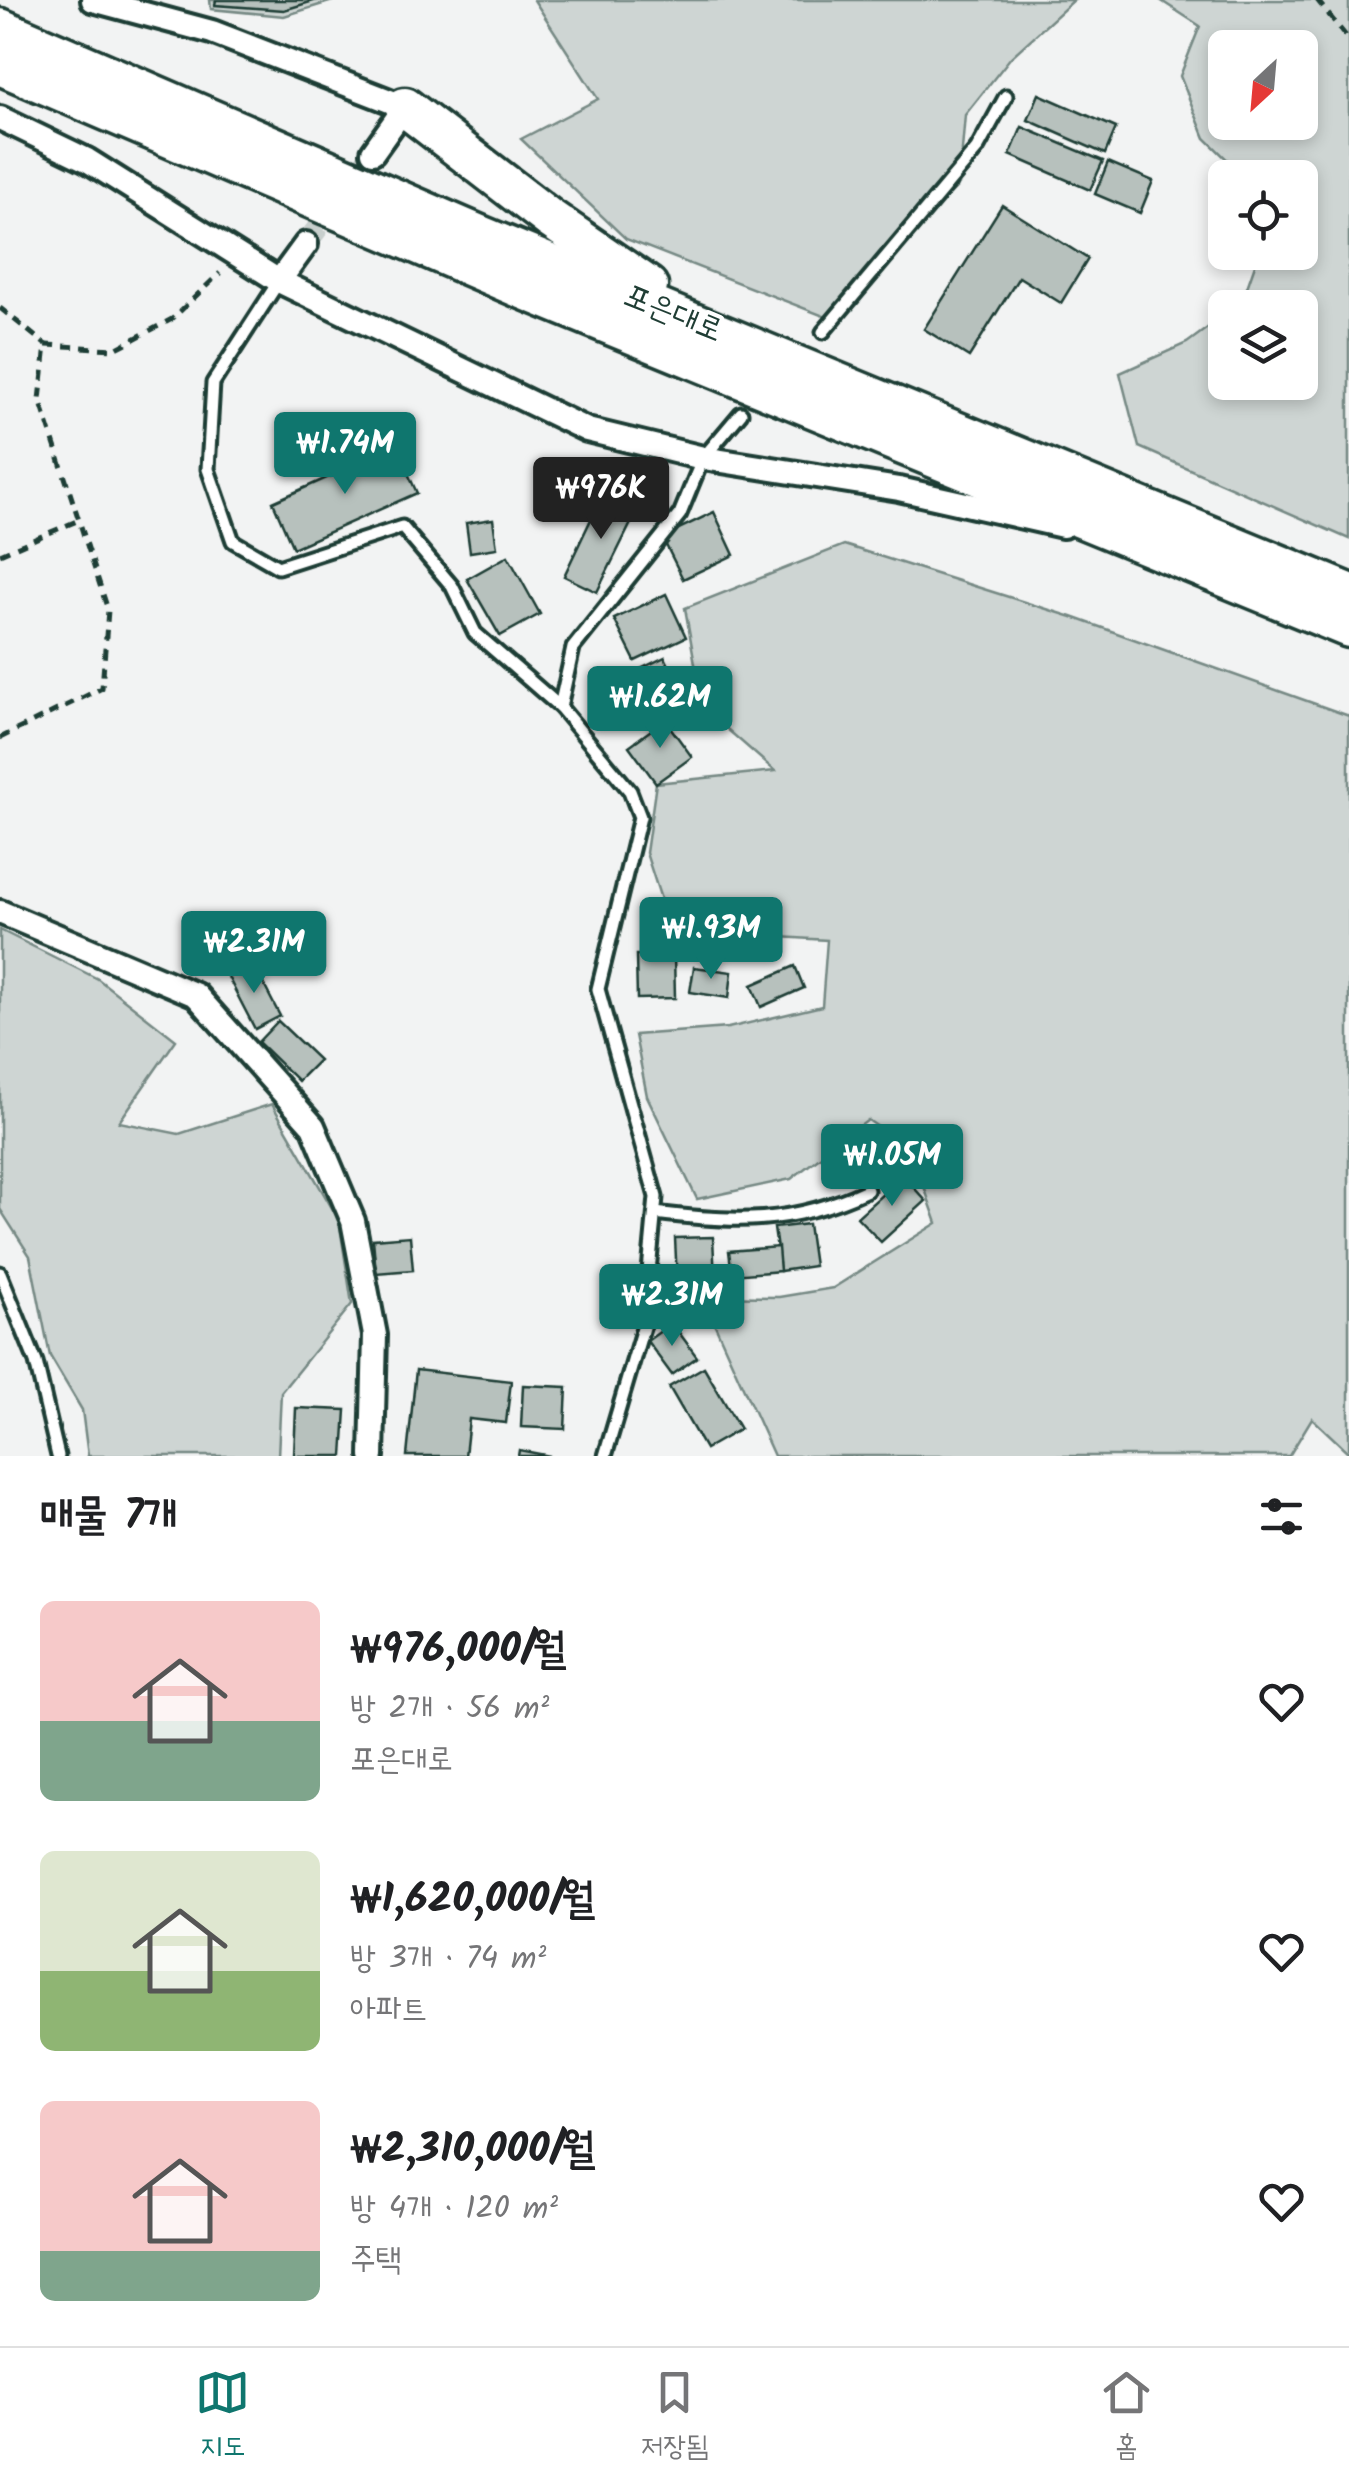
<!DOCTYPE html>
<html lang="ko">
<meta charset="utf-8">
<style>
body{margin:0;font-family:Kalam,"Poor Story",sans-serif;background:#f2f2f2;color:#202124;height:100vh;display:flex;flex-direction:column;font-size:38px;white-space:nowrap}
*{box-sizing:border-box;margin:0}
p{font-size:32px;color:#757577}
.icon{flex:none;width:55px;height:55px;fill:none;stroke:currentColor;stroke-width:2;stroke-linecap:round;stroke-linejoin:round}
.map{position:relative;height:1456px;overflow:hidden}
.drawer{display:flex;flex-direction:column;background:#fff;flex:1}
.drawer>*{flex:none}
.needle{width:65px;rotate:206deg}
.buttons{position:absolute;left:1208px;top:30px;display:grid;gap:20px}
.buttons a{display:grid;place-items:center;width:110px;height:110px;border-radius:15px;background:#fff;box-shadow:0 5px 15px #0003;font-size:50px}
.price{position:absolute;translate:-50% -85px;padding:0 22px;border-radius:10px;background:#0f766e;color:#fff;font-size:32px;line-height:65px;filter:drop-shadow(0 2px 5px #0008)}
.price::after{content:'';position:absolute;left:50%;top:60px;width:30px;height:22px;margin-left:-15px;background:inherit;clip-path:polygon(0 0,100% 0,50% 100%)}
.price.selected{background:#222;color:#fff}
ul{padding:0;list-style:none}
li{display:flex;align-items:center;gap:30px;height:250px;padding:0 40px}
li span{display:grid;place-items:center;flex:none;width:280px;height:200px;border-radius:15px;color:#555}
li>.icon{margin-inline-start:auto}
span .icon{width:120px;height:120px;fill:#fffc;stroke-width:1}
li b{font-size:42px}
h2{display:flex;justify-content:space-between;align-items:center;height:120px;padding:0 40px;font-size:42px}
.tab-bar{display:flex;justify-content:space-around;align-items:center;height:140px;border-top:2px solid #e0e0e0;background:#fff;font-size:28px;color:#757577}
.tab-bar a{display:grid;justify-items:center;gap:5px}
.tab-bar .selected{color:#0f766e}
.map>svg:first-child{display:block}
.green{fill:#ced5d3;stroke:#768984;stroke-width:2.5;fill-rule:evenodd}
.building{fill:#b7c1bd;stroke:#1f3d34;stroke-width:2.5}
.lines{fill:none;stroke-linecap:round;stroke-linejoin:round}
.minor-tunnel{stroke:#c8cfcd;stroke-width:22;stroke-dasharray:22 11;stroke-linecap:butt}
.service-casing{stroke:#1f3d34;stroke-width:19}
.minor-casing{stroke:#1f3d34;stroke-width:30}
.trunk-casing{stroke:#1f3d34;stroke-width:45}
.path{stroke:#1f3d34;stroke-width:5;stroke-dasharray:10 8;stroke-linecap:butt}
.service{stroke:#fff;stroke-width:11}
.minor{stroke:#fff;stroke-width:22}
.trunk{stroke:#fff;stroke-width:38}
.labels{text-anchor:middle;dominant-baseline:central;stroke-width:8;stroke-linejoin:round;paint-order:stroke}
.street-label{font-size:32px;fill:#1f3d34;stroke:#fff}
</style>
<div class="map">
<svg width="1349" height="1456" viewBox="0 0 1349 1456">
<rect width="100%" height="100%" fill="#f2f3f3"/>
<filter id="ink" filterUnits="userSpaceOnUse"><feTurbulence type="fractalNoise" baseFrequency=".01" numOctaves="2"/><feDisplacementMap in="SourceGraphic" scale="20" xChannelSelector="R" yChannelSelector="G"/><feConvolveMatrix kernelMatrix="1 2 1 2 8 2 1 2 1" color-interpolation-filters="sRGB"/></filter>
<g filter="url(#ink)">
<!-- green -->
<g class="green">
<path d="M210,0H336L284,16L211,9Z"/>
<path d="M534,0H1074L1011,57L965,115L959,185L892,252L839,322L626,239L521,139L598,99Z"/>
<path d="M1160,0H1349V539L1139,447L1120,373L1187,343L1225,315V382H1300V308L1235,307L1242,302L1259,253L1300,252V178L1245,177L1205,138L1180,76L1200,26ZM1225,48H1300V122H1225Z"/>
<path d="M844,545L1072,617L1349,716V1453L1312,1418L1289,1456H774L702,1296L779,1297L833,1288L937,1223L911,1150L868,1120L791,1179L697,1199L647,1096L635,1035L728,1028L822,1006L827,940L671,930L646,853L656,783L775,771L703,708L685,608Z"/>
<path d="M0,930L98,979L176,1040L119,1122L179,1134L272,1104L339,1220L352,1304L281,1392L278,1456H88L82,1410L50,1356L30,1256L0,1209Z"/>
</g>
<!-- building -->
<g class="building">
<path d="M216,0H317L284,10L215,5Z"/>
<path d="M1039,94L1116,128L1105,154L1028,120Z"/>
<path d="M1022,127L1103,161L1090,190L1010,155Z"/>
<path d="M1108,162L1153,181L1140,213L1095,194Z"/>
<path d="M1002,205L1088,259L1061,303L1019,277L969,357L924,329Z"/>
<path d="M396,447L417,493L293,548L273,502Z"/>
<path d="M604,492L638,509L597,592L564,576Z"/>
<path d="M714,512L734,555L683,579L662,537Z"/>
<path d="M493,519L497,548L470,552L466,523Z"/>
<path d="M508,556L540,614L500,636L467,579Z"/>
<path d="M666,594L686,637L635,661L614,619Z"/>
<path d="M665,657L686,700L634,724L614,682Z"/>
<path d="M665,720L692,757L656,783L629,746Z"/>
<path d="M636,955H674L675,998L637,999Z"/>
<path d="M252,962L280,1016L255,1029L227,975Z"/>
<path d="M795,966L804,988L761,1007L752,985Z"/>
<path d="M694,967L732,972L729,998L690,992Z"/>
<path d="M278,1021L319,1060L298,1081L258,1042Z"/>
<path d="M871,1133L892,1163L862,1183L841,1154Z"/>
<path d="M903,1176L926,1201L881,1242L857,1217Z"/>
<path d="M808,1224L814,1266L780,1271L774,1228Z"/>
<path d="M410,1236L413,1270L376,1273L373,1239Z"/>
<path d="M713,1237L715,1280L677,1281L675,1238Z"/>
<path d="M778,1247L780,1271L732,1275L729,1251Z"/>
<path d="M672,1323L697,1357L672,1375L647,1341Z"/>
<path d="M704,1367L740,1429L705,1449L669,1387Z"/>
<path d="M416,1370L511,1381L506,1423L469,1419L465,1456H407Z"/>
<path d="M523,1385L567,1387L565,1429L521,1427Z"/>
<path d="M296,1408L346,1410L343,1456H294Z"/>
<path d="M519,1450L550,1456H518Z"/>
</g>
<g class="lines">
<!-- minor-tunnel -->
<path class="minor-tunnel" d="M306,244L373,152"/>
<defs>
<g id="service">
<path d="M279,281L213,383L208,469L233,541L278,567L402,527L452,586L475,633L560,707L630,791L640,817L598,989L656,1197L644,1324L605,1456"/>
<path d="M823,332L977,149L1006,96"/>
<path d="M560,707L573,648L680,514L703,458L741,413"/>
<path d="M655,1213C735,1223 792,1225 867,1190"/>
<path d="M0,1273L36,1362L58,1456"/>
</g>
<g id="minor">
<path d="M93,0L212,32L405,107L373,152"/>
<path d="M0,118L87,160L279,281L587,430L703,458L899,489L1063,526"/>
<path d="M279,281L306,244"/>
<path d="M0,912L196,995L313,1126L353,1221L375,1335L372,1456"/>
</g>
<g id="trunk">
<path d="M0,28L482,236L1349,593"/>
<path d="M0,65L520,288L1349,628"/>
<path d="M405,107L549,218L648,286"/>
</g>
</defs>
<!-- service casing -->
<use href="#service" class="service-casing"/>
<!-- minor casing -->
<use href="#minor" class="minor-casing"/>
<!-- trunk casing -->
<use href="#trunk" class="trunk-casing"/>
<!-- path -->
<g class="path">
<path d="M1317,0L1349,40"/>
<path d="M0,308L46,345"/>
<path d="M0,554L79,520"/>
<path d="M0,738L102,688L108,610L40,400L46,345L115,349L172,319L220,273"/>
</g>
<!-- service -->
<use href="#service" class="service"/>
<!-- minor -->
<use href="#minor" class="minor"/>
<!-- trunk -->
<use href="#trunk" class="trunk"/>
</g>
</g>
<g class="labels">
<!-- street labels -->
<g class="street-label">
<text transform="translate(673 314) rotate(22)">포은대로</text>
</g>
</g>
</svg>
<div class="buttons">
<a><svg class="needle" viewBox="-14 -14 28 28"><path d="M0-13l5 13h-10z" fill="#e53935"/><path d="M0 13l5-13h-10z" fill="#757577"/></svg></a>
<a><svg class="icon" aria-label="locate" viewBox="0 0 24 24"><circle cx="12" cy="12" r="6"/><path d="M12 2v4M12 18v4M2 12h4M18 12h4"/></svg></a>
<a><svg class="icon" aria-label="layers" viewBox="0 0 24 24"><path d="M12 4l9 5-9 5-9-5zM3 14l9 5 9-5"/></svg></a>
</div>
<b class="price" style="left:345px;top:497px">₩1.74M</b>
<b class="price selected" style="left:601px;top:542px">₩976K</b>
<b class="price" style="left:660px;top:751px">₩1.62M</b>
<b class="price" style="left:711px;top:982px">₩1.93M</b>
<b class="price" style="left:254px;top:996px">₩2.31M</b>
<b class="price" style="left:892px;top:1209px">₩1.05M</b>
<b class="price" style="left:672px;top:1349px">₩2.31M</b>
</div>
<section class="drawer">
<h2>매물 7개<svg class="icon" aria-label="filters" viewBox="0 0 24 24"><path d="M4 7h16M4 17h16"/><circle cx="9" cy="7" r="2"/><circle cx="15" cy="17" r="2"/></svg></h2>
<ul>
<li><span style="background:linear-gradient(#f6c9c9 60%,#7fa58c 0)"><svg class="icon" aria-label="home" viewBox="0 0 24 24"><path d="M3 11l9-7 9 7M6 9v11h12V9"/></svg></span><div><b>₩976,000/월</b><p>방 2개 · 56 m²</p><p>포은대로</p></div><svg class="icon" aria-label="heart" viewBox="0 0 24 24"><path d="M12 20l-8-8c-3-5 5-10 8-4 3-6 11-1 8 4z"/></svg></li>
<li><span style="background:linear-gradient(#dfe7d0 60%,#8fb573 0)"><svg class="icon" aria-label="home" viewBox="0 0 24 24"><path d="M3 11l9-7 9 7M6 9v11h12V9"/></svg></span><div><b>₩1,620,000/월</b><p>방 3개 · 74 m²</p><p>아파트</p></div><svg class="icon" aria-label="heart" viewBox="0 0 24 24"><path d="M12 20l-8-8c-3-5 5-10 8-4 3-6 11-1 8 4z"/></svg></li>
<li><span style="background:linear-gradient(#f6c9c9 75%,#7fa58c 0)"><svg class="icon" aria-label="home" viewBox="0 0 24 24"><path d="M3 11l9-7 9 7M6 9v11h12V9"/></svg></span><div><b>₩2,310,000/월</b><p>방 4개 · 120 m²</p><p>주택</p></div><svg class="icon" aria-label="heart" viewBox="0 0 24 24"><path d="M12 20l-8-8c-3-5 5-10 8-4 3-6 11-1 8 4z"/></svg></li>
</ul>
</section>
<nav class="tab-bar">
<a class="selected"><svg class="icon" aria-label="map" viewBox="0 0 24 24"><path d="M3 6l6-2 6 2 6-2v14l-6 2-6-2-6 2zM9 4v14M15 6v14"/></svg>지도</a>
<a><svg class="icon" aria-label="saved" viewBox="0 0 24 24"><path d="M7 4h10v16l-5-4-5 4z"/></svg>저장됨</a>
<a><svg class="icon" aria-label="home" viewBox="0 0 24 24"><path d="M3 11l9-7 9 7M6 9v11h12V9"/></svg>홈</a>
</nav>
